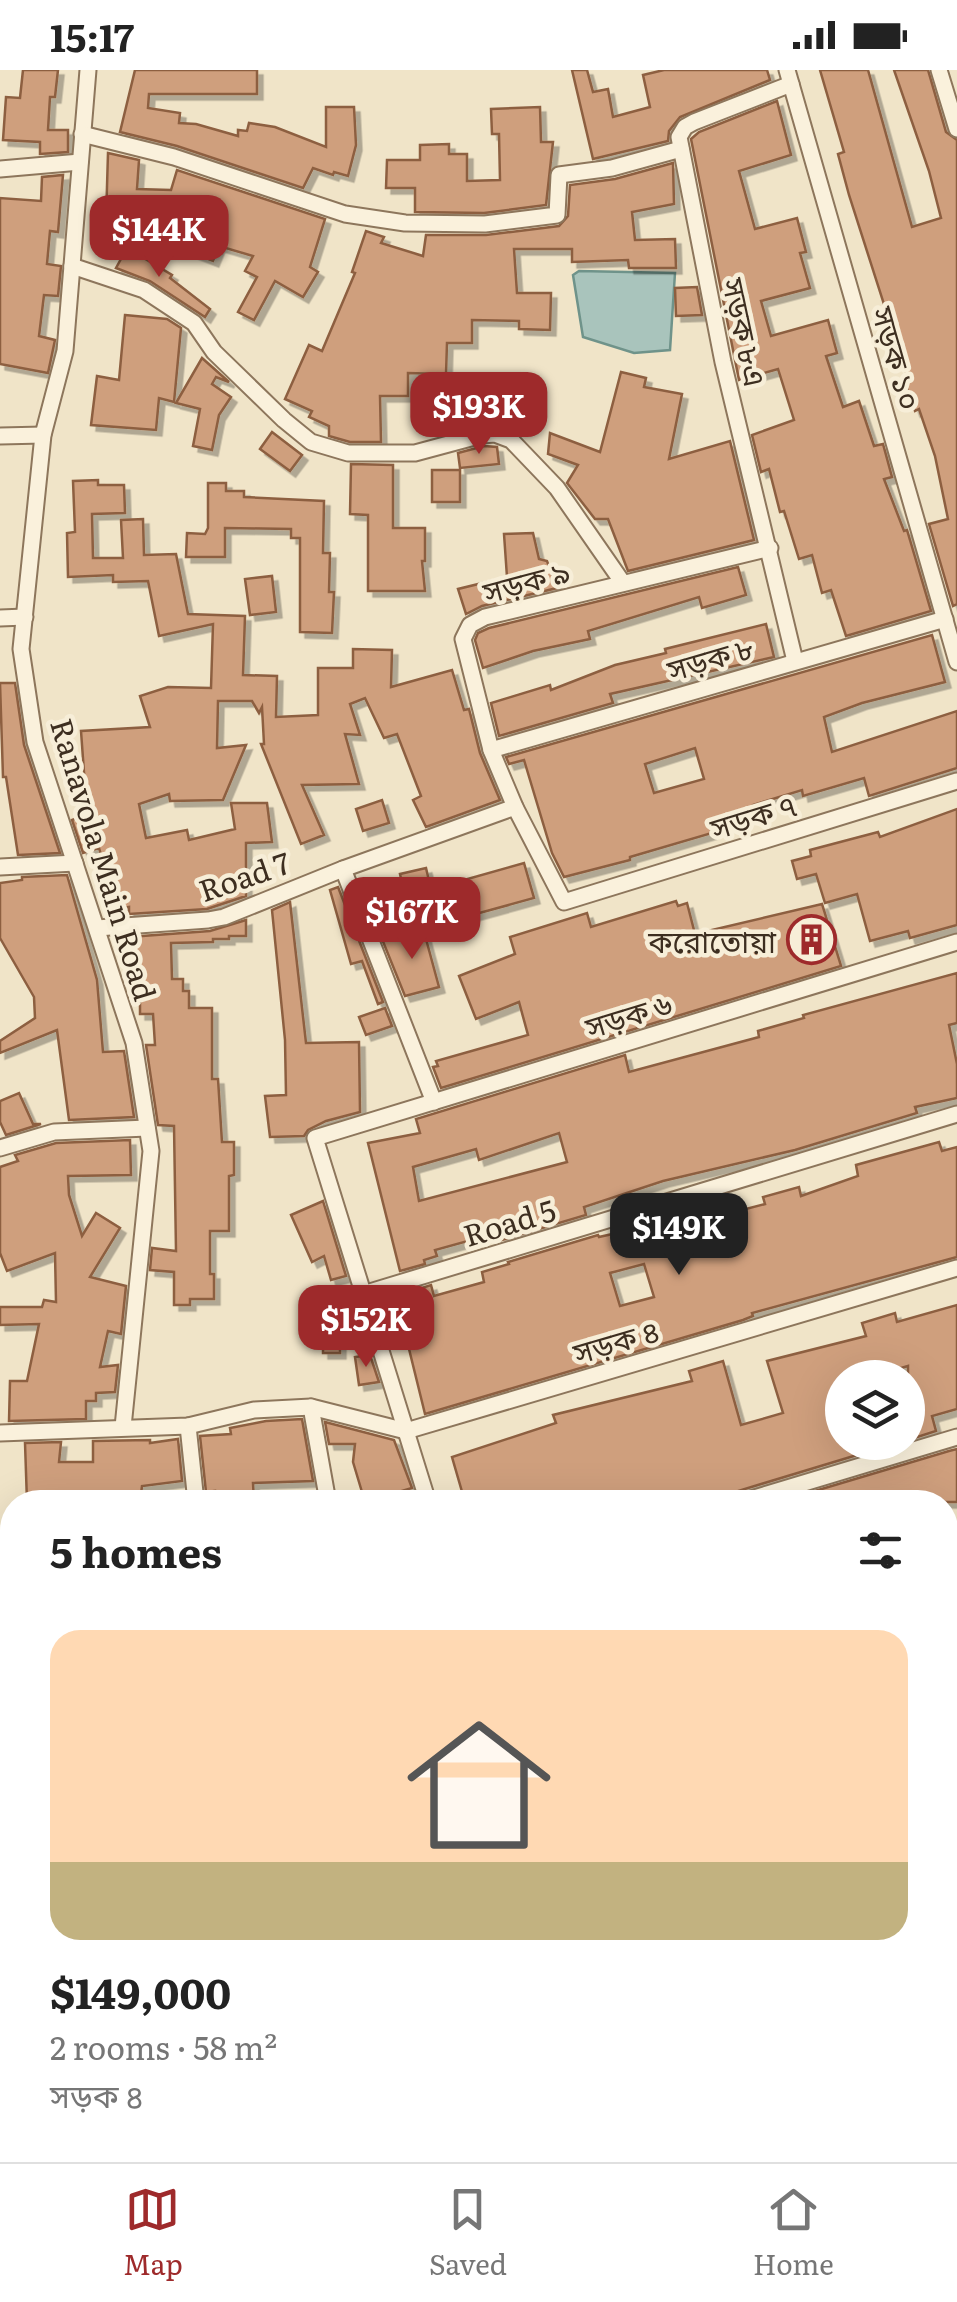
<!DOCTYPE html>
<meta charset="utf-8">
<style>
body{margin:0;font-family:Literata,"Noto Sans Bengali",serif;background:#f2f2f2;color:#222;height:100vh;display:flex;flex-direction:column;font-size:38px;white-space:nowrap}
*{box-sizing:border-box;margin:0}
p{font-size:32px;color:#767676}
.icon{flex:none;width:55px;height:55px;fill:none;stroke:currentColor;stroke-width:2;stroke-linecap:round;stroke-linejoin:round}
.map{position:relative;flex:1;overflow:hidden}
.drawer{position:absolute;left:0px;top:1420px;width:958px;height:672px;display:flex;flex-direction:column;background:#fff;border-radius:40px 40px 0 0;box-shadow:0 10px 40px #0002}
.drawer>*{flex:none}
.buttons{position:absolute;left:825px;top:1290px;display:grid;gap:20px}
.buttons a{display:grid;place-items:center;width:100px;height:100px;border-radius:50%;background:#fff;box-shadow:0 10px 40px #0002;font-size:50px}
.price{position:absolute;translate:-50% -85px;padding:0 22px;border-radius:20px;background:#9e2a2b;color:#fff;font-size:32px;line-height:65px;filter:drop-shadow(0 2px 5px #0008)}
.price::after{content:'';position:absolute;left:50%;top:60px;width:30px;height:22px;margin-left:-15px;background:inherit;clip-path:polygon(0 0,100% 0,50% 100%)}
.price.active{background:#222;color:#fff}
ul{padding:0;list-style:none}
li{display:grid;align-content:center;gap:20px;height:530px;padding:0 50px}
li+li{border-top:2px solid #e0e0e0}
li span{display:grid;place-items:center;height:310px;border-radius:30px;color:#555}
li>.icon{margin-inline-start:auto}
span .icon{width:180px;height:180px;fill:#fffc;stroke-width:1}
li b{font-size:42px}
h2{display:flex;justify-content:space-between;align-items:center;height:120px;padding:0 50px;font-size:42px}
.status{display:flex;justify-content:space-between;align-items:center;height:70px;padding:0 50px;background:#fff;direction:ltr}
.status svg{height:28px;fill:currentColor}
.menu{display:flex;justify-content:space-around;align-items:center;height:140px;border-top:2px solid #e0e0e0;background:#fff;font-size:28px;color:#767676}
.menu a{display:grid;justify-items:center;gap:5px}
.menu .active{color:#9e2a2b}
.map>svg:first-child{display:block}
.water{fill:#a9c4bc;stroke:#6f938a;stroke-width:2.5}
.building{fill:#cf9f7d;stroke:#8d5f41;stroke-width:2.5;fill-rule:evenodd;filter:url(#shadow)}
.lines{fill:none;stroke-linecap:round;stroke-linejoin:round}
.minor-casing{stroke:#8d765c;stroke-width:19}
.minor{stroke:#faf1dc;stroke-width:15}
.labels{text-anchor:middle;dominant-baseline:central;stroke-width:9;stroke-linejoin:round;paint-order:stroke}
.street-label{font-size:30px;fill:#3d2e20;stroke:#f7eed8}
.poi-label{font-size:30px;fill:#3d2e20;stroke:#f7eed8;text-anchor:end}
</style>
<div class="status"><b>15:17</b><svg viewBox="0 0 49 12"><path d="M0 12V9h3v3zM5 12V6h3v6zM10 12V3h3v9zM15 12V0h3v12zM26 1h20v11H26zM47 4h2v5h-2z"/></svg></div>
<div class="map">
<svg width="957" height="2092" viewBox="0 0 957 2092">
<defs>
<filter id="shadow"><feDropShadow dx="5.5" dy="5.5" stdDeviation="0" flood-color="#0004"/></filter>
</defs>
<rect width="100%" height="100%" fill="#f0e4c8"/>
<!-- water -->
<g class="water">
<path d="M579,201L675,203L670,280L634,283L583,267L573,205Z"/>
<path d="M63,2080H212L188,2092H41Z"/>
</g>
<!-- building -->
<g class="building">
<path d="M23,0H58L55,27H50L48,60H68V82L40,84V72L3,70L6,27L20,28Z"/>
<path d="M135,0H257V24H149L148,38L180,43L179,53L196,54L238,66V60L247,61L249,53L275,57L326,77V37H354L356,75L348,106L334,102L333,105L313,98L303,118L177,76L120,62Z"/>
<path d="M572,0H587L593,22L608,19L613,47L650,37L643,5L664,0H767L770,10L680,47L669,61L668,71L593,89Z"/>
<path d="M820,0H868L912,157L941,148L929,101L894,0H928L946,62L957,70V534L953,536L929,454L948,449L935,386L919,339L915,341L903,307L907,306L849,125L838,84L844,82Z"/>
<path d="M777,31L791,85L739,101L755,159L797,148L806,182L800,183L810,218L761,231L771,266L828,250L837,283L826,286L843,337L859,331L874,376L883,374L892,407L884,409L904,461L907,460L931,541L846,566L831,520L822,523L812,485L799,489L784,441L780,442L769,399L761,402L752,365L794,350L778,299L739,310L691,69L699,62Z"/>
<path d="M540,37L541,72H553L546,135L484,143L415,142V118H386L387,90H420V75L449,74V84H467V111L500,110L499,64H492L491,39Z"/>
<path d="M108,83L139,90L137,119L171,120L177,100L325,149L310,197L318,202L303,227L275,211L254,250L238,242L257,207L245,201L253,186L219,176L213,191L190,182L165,166L179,144L155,140L156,135L122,133L121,156L106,150Z"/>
<path d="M673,93L674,134L632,142L635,170L675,169L676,198H629L628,190L572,192V179H514L517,223H551L550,260L519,259V251L472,250V273H447L446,304L408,303V326H380L381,372H350L329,366V356L309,347L312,341L285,329L309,275L322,281L355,203L352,202L366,161L384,167L381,173L423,186L426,165H486L559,156L568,146L570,115L615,109Z"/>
<path d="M63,105L58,162L50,161L47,194L61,196L58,226L44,225L39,266L55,270L48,303L0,294V128L41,131L42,107Z"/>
<path d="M127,178L172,205L170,208L210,239L205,247L150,211L116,198Z"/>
<path d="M697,217L702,245L676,246L675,218Z"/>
<path d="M125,245L167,249L181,258L174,332L159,328L156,360L91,355L97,306L119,310Z"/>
<path d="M202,288L229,312L216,307L212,314L231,327L219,345L212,380L193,376L200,339L176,333Z"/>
<path d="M621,302L646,308L644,317L682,324L669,389L730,371L754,470L628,501L608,449H595L567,413L578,395L548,384L550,363L600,382Z"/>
<path d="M474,312L516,316L515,349L472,347Z"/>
<path d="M272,362L302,385L290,401L260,379Z"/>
<path d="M484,376L497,377L499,394L460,398L458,383Z"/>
<path d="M351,394L393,395V458H425V491H422L425,521H368V445L350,444Z"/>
<rect x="432" y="400" width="28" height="32"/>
<path d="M98,410V415H124L125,443L92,444L93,488H123L121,450L143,449L144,485L176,484L188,544L245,546L243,605L277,606L276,647L318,645V598H353V579L392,580L391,617L452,600L464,640L469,639L480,683L500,730L426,757L413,730L421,726L397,664L384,668L365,628L350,634L360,665L345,664L359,714L302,715L324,765L301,774L261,674H264L262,637L259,643L252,631H218L217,678L246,675L223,730L170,731L169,724L139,734L146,768L187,760L189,770L235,759L231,733H267L272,772L246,773V826L207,839L129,844V837L122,838L117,816L111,818L99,778L83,783L72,750L87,744L81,661L150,657L140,626L168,617L211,618L213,554L159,566L148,511L113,512V505L68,507L67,463L75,462L73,411Z"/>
<path d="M208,413H226V421H244V427L324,431L323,483H330L329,522H334L332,563L300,562V468H291V459L225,458V487H186L187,463L205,464L208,458Z"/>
<path d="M533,463L539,489L547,491L557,518L482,536L466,544L458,519L507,507L504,464Z"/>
<path d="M738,497L746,525L702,538L699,527L588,561L590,569L533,581L483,598L475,570L478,563L489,558Z"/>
<path d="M272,506L276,542L250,545L245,509Z"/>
<path d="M766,554L774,587L610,624L613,633L499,666L491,633L550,615L551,620L615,595L666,583L665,579Z"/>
<path d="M932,565L945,612L862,633L824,647L832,682L957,641V698L869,726L864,708L803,726L802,720L753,735L756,743L710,756L712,763L630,787V790L564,807L552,783L524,690L509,694L506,687ZM695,678L704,709L654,723L645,694Z"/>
<path d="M0,613H15L24,675L60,783L18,785L6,707H3Z"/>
<path d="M382,730L389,753L363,761L356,739Z"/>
<path d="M957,739V855L910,868L908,861L870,871L857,824L825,833L816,804L797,809L792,791L811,786L810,780L878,762L880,767Z"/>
<path d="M524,793L534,828L454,850L451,837L409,846L400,804L426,798L430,815L456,809L457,812Z"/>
<path d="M67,805L97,910L103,982L124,981L134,1047L69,1050L57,960L0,983V971L35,948L34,927L0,868V813L22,810V807Z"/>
<path d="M338,817L383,932L378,934L362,891L351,894L330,820Z"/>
<path d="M676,831L678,836L687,833L695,864L822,834L841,896L441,1018L433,997L438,996L436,991L528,965L519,932L476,949L459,906L515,884L510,867L587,843L591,857Z"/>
<path d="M290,832L306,973L359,972L360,1042L326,1051L308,1060L304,1066L270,1067L265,1026L286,1025L285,970L272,840Z"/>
<path d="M246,850V866H229V869H213V872L171,873L172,909H183V921H189V938H212V1009H218L222,1072H234V1105L229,1106V1161H210V1204H214V1229H190V1235H174V1202L150,1200L152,1178L176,1181L174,1056L158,1055L146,975H155L153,944H140V918H135L132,895H129V867L210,861Z"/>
<path d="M423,858L439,917L405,926L382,869Z"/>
<path d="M957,903V953L949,955L957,994V1028L915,1037L917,1043L795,1080L663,1111L584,1137L586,1145L502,1170L500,1162L435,1180L437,1186L424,1190L425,1194L400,1201L368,1073L420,1063L416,1049L625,985L629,1002L759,967L758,961L804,948L803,945ZM559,1063L567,1092L419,1131L413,1097L476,1079L479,1090Z"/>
<path d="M385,938L392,956L366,965L359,947Z"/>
<path d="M19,1023L33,1054H41L6,1065L0,1052V1031Z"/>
<path d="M130,1070L131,1105L68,1106L69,1125L82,1166L96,1143L120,1158L90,1207L126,1216L121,1264L108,1261L100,1297L118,1295L115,1322L96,1323V1331H86V1349L9,1351L10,1311H27L39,1254L0,1255V1237H42L44,1230L56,1232L55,1183L7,1201L0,1183V1097L18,1091L15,1085L56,1073Z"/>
<path d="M939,1072L942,1081L957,1077V1187L752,1243L753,1246L743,1250L425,1344L396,1226L431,1215L434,1226L484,1212L482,1202L509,1194L508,1192L598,1165L599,1167L630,1160L687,1143L686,1139L720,1131L723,1145L765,1134L763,1127L799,1117L801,1126L858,1106L856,1095ZM644,1194L654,1227L620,1236L610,1203Z"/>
<path d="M323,1131L346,1206L331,1210L324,1186L312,1192L291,1145Z"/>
<path d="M957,1235V1339L932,1346L936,1361L908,1370V1296L867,1308H842V1372H900L738,1421L730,1432H522L520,1427L502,1432H465L452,1387L556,1353L553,1345L692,1311L689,1301L723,1291L741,1355L783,1343L767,1291L866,1266L862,1253L895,1243L897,1252Z"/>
<rect x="323" y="1241" width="17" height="42"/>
<path d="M370,1285L379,1312L359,1315L355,1287Z"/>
<path d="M302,1349L313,1411L253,1413L254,1432H215V1421L206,1422L200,1366L231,1364L230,1358L266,1351Z"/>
<path d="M325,1352L394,1370L412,1418L365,1432L353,1392L355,1374H329Z"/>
<path d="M178,1369L182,1411L142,1416L140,1432H27L25,1373L61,1372L59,1392H93V1371L150,1370V1373Z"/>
<path d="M957,1379V1432H778L949,1381Z"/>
</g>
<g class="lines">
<defs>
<g id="minor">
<path d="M88,0L65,281L43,365L21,579L35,672L134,973L151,1081L123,1357"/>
<path d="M787,0L957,592"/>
<path d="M939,0L957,59"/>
<path d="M791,14L694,52L685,57L679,67L723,292L795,591"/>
<path d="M82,64L174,87L345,144L405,153L485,154L557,145L559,105L612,98L681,79"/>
<path d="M0,99L80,92"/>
<path d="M72,196L144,220L194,253L214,282L284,350L311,372L348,383H415L482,365L495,364L511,370L557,418L623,513"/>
<path d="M0,366L43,365"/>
<path d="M770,478L485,547L470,555L463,569L491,680L515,737L564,832L957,711"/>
<path d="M0,548L25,547"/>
<path d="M491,680L945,549"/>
<path d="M0,797L75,793"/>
<path d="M343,799L434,1032"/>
<path d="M97,858L208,850L224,847L343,799L515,737"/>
<path d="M0,1078L54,1062L147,1058"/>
<path d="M363,1224L957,1044"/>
<path d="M311,1337L328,1432"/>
<path d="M188,1356L196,1432"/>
<path d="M0,1363L188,1356L254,1340L311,1337L406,1361L957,1198"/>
<path d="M428,1432L315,1068L957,872"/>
<path d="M741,1432L957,1367"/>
<path d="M945,1529L957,1525"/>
<path d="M945,1694L957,1690"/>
<path d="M0,1704L12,1743"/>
<path d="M945,1854L957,1851"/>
<path d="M0,1888L12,1885"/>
<path d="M945,1894L957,1890"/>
<path d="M945,2006H957"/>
<path d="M350,2080L351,2092"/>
<path d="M277,2092L313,2080"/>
<path d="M653,2092L654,2080"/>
</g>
</defs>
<!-- minor casing -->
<use href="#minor" class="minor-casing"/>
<!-- minor -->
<use href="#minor" class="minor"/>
</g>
<!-- icons -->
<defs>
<symbol id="building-ring" viewBox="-11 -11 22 22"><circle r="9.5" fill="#f7eed8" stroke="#9e2a2b" stroke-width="1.5"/><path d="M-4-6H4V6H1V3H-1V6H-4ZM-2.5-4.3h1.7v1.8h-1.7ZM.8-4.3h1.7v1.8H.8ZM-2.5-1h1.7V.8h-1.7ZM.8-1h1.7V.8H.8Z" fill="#9e2a2b"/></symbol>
</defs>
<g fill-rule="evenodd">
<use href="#building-ring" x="784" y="842" width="55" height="55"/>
</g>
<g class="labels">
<!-- street labels -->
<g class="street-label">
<text transform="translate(746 262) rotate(78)">সড়ক ৮এ</text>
<text transform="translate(898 288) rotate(74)">সড়ক ১০</text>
<text transform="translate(526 510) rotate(-15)">সড়ক ৯</text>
<text transform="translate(710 587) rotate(-16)">সড়ক ৮</text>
<text transform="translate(753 745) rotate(-17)">সড়ক ৭</text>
<text transform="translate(105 789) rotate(73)">Ranavola Main Road</text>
<text transform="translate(244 805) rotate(-19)">Road 7</text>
<text transform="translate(628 944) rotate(-17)">সড়ক ৬</text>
<text transform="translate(509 1151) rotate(-17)">Road 5</text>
<text transform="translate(616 1270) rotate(-16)">সড়ক ৪</text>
</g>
<!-- poi labels -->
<g class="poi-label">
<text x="776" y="870">করোতোয়া</text>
</g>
</g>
</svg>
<div class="buttons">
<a><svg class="icon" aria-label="layers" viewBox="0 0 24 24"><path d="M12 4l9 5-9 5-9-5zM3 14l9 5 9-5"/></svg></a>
</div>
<b class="price" style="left:159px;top:210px">$144K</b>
<b class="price" style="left:479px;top:387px">$193K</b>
<b class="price" style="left:412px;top:892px">$167K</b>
<b class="price active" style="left:679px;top:1208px">$149K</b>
<b class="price" style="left:366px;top:1300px">$152K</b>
<section class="drawer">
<h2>5 homes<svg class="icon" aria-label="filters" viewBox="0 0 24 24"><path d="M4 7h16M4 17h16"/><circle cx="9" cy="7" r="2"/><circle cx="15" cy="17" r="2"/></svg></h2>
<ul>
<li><span style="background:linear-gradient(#ffd9b3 75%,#c2b280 0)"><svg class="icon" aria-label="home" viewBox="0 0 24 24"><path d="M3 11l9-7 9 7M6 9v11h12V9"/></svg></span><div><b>$149,000</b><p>2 rooms · 58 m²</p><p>সড়ক ৪</p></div></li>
</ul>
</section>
</div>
<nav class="menu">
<a class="active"><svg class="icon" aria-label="map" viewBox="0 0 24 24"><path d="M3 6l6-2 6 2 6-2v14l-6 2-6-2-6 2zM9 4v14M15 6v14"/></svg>Map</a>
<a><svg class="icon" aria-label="saved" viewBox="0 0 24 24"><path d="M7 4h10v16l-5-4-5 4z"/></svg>Saved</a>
<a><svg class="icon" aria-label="home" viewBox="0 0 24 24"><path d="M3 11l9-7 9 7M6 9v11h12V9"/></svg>Home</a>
</nav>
